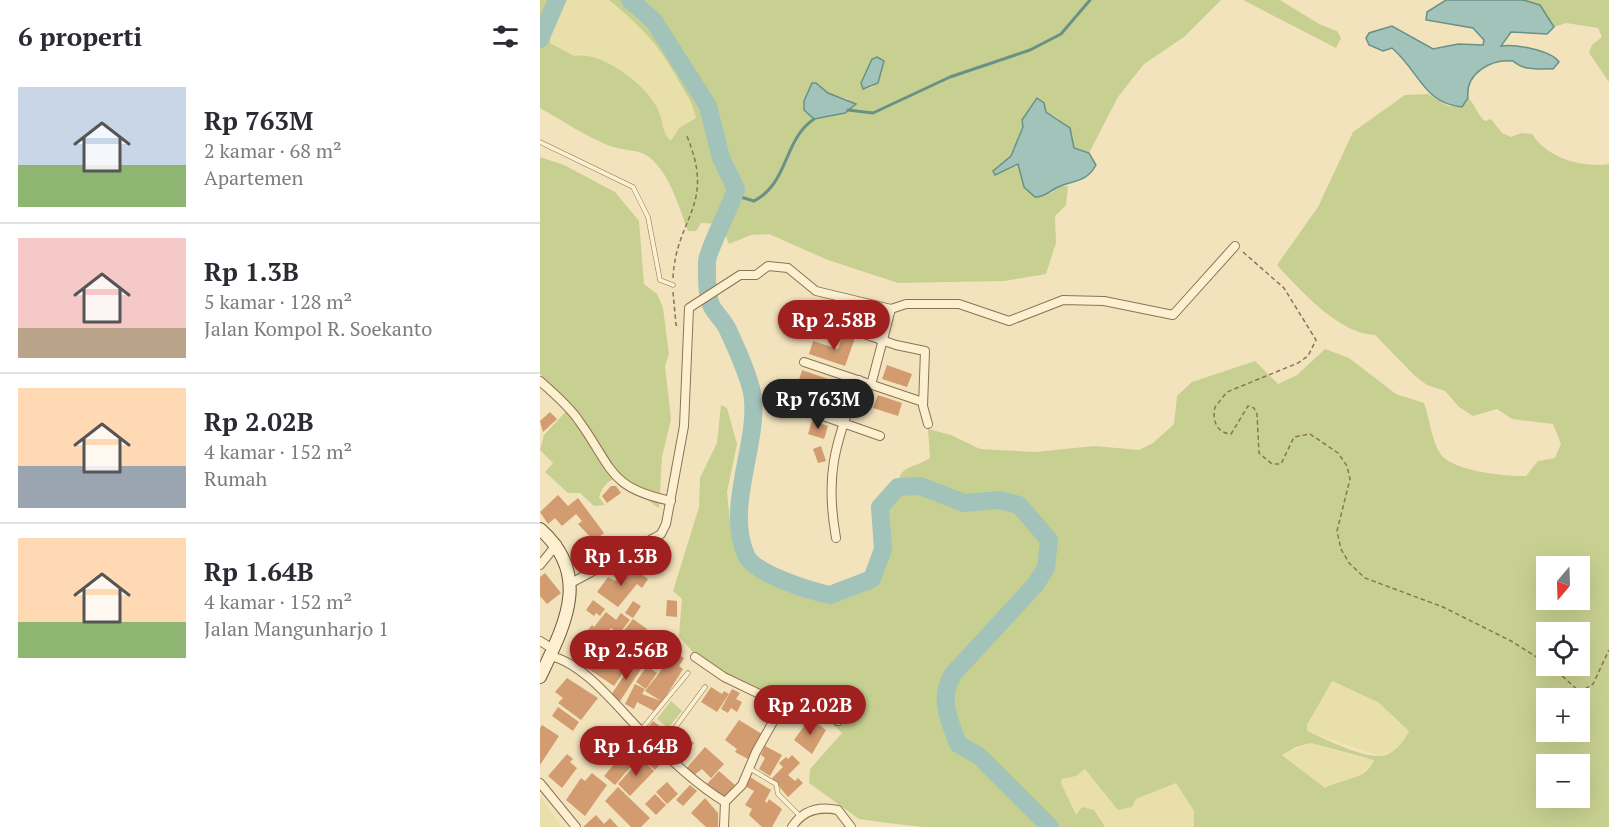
<!DOCTYPE html>
<html lang="id">
<meta charset="utf-8">
<style>
body{margin:0;font-family:"PT Serif",serif;background:#f7f7f7;color:#2b2b33;height:100vh;display:flex;flex-direction:column;font-size:22px;white-space:nowrap}
*{box-sizing:border-box;margin:0}
p{font-size:20px;color:#7c7c81}
.icon{flex:none;width:33px;height:33px;fill:none;stroke:currentColor;stroke-width:2;stroke-linecap:round;stroke-linejoin:round}
.map{position:relative;flex:1;overflow:hidden}
.drawer{display:flex;flex-direction:column;background:#fff;width:540px}
.drawer>*{flex:none}
.needle{width:39px;rotate:199deg}
.controls{position:absolute;left:996px;top:556px;display:grid;gap:12px}
.controls a{display:grid;place-items:center;width:54px;height:54px;border-radius:0px;background:#fff;box-shadow:0 6px 24px #0002;font-size:30px}
.price{position:absolute;translate:-50% -51px;padding:0 14px;border-radius:21px;background:#a0201f;color:#fff;font-size:20px;line-height:39px;filter:drop-shadow(0 2px 3px #0008)}
.price::after{content:'';position:absolute;left:50%;top:36px;width:18px;height:14px;margin-left:-9px;background:inherit;clip-path:polygon(0 0,100% 0,50% 100%)}
.price.active{background:#222;color:#fff}
ul{padding:0;list-style:none}
li{display:flex;align-items:center;gap:18px;height:150px;padding:0 18px}
li+li{border-top:2px solid #e1e1e2}
li span{display:grid;place-items:center;flex:none;width:168px;height:120px;border-radius:0px;color:#555}
li>.icon{margin-inline-start:auto}
span .icon{width:72px;height:72px;fill:#fffc;stroke-width:1}
li b{font-size:26px}
h2{display:flex;justify-content:space-between;align-items:center;height:72px;padding:0 18px;font-size:26px}
main{display:flex;flex:1;min-height:0}
.map>svg:first-child{display:block}
.farmland{fill:#e8dfaa}
.green{fill:#c8d091;fill-rule:evenodd}
.water{fill:#a1c3b9;stroke:#689187;stroke-width:1.5}
.lines{fill:none;stroke-linecap:round;stroke-linejoin:round}
.stream{stroke:#689187;stroke-width:3}
.river{stroke:#a1c3b9;stroke-width:18}
.building{fill:#d39b70}
.service-casing{stroke:#8b7355;stroke-width:5}
.minor-casing{stroke:#8b7355;stroke-width:10}
.secondary-casing{stroke:#6d5338;stroke-width:14}
.path{stroke:#8b7355;stroke-width:1.5;stroke-dasharray:4.5 3;stroke-linecap:butt}
.service{stroke:#fcf0d1;stroke-width:4}
.minor{stroke:#fcf0d1;stroke-width:8}
.secondary{stroke:#fcf0d1;stroke-width:12}
</style>
<main>
<section class="drawer">
<h2>6 properti<svg class="icon" aria-label="filters" viewBox="0 0 24 24"><path d="M4 7h16M4 17h16"/><circle cx="9" cy="7" r="2"/><circle cx="15" cy="17" r="2"/></svg></h2>
<ul>
<li><span style="background:linear-gradient(#c9d6e8 65%,#8fb573 0)"><svg class="icon" aria-label="home" viewBox="0 0 24 24"><path d="M3 11l9-7 9 7M6 9v11h12V9"/></svg></span><div><b>Rp 763M</b><p>2 kamar · 68 m²</p><p>Apartemen</p></div></li>
<li><span style="background:linear-gradient(#f6c9c9 75%,#b9a48a 0)"><svg class="icon" aria-label="home" viewBox="0 0 24 24"><path d="M3 11l9-7 9 7M6 9v11h12V9"/></svg></span><div><b>Rp 1.3B</b><p>5 kamar · 128 m²</p><p>Jalan Kompol R. Soekanto</p></div></li>
<li><span style="background:linear-gradient(#ffd9b3 65%,#9aa5b1 0)"><svg class="icon" aria-label="home" viewBox="0 0 24 24"><path d="M3 11l9-7 9 7M6 9v11h12V9"/></svg></span><div><b>Rp 2.02B</b><p>4 kamar · 152 m²</p><p>Rumah</p></div></li>
<li><span style="background:linear-gradient(#ffd9b3 70%,#8fb573 0)"><svg class="icon" aria-label="home" viewBox="0 0 24 24"><path d="M3 11l9-7 9 7M6 9v11h12V9"/></svg></span><div><b>Rp 1.64B</b><p>4 kamar · 152 m²</p><p>Jalan Mangunharjo 1</p></div></li>
</ul>
</section>
<div class="map">
<svg width="1069" height="827" viewBox="0 0 1069 827">
<rect width="100%" height="100%" fill="#f2e3bd"/>
<!-- farmland -->
<g class="farmland">
<path d="M27,0H69L104,30L130,62L136,77L152,99L156,118L139,128L131,141L123,134L119,111L44,54L34,56L10,43L12,26Z"/>
<path d="M791,681L838,702L869,731L865,740L851,752L839,756L767,731V725Z"/>
<path d="M771,743L822,758L834,759L833,764L812,780L796,781L785,788L742,754Z"/>
<path d="M545,769L596,799L636,783L654,811V827H565L560,821L536,815L521,783L522,779L536,776Z"/>
<path d="M0,797L22,827H0Z"/>
</g>
<!-- green -->
<g class="green">
<path d="M0,0H27L12,26L10,43L34,56C61,50 110,87 119,112C124,124 121,131 131,141L139,128L156,118C151,97 145,94 136,76C117,42 98,24 69,0H681L644,37L604,64L578,97L549,153L534,148L529,128L516,117L506,112L488,113L483,120V127L471,157L456,167L466,169L479,164L484,187L511,193L516,187L528,186L526,205L515,216L516,243L506,274L464,281L358,283L288,260L229,234L211,235L189,244L185,234L190,224L161,223L156,231H148C139,207 130,174 109,157C99,149 83,151 70,146C45,136 23,121 0,108ZM332,59L343,61L333,87L323,89ZM283,88L287,93L308,99L305,113L283,116Z"/>
<path d="M703,0H740L779,24L797,31L801,38L796,48Z"/>
<path d="M983,0H1069V82L1049,53L1052,45L1062,37L1058,28L1026,23L1014,27L1000,5Z"/>
<path d="M888,94L908,106L922,107L928,98C936,105 937,115 945,121L951,119L962,133L971,137L981,133L992,134C1007,158 1042,168 1069,164V827H654V811L636,783L596,799L592,807L578,810L545,769L536,776L522,779L521,783L536,815L542,807L554,810L565,827H383L348,823L319,819L269,783L270,769L302,733L267,700L230,699L157,657L139,636L142,599L133,591L159,507L160,478L177,443L181,405L187,408L197,444L187,492L192,539L202,564L243,589L281,600L307,597L333,586L345,567L348,546L346,507L358,494C357,464 368,471 390,458L388,429L411,435L440,449L495,452L554,446L599,450L613,443L634,424L637,396L652,382L715,361L738,384L757,375L785,349L809,358L856,394L884,403C890,419 892,445 903,457C917,471 967,477 986,476L998,461L1015,458L1021,444L1013,424L972,419L957,409L933,416L919,407L905,391L887,385L875,376L835,335C799,334 760,290 737,265L778,207L813,132L865,95ZM1006,567H1040V600H1006ZM1006,633H1040V666H1006ZM792,681L838,702L869,731C864,742 852,757 838,756C819,756 785,739 767,731V725ZM1006,699H1040V732H1006ZM771,743L834,760C826,781 801,778 785,788L742,755L756,747ZM1006,765H1040V798H1006Z"/>
<path d="M0,157L24,165L75,192L99,221L104,284L117,294L123,308L129,354L125,366L131,419L122,457L119,508C100,497 74,456 59,497L65,505L54,506L40,493H28L5,472L13,463L0,450L4,435L30,407L0,374Z"/>
<path d="M131,701L142,711L128,728L117,719Z"/>
</g>
<!-- water -->
<g class="water">
<path d="M906,0H983L1000,5L1014,27L1007,34L971,32L961,46C975,44 1011,50 1019,62L1013,69C997,68 986,72 973,61C951,59 925,73 928,98L922,107C883,103 880,72 852,48L843,51L829,45L826,38L829,33L852,26L893,49L918,44L943,45L944,40L933,28L886,20L887,12Z"/>
<path d="M337,57L344,61L338,83L323,89L321,83L332,59Z"/>
<path d="M272,83H276L288,93L316,104L305,113L274,119L264,110V101Z"/>
<path d="M497,98L504,103L506,112L530,128L534,148L549,153L556,165C546,184 530,180 516,188C508,192 505,197 495,197L484,187L478,164L455,175L453,171L471,156L483,127L482,120Z"/>
</g>
<g class="lines">
<!-- stream -->
<g class="stream">
<path d="M308,110L333,113L410,77L490,50L521,34L550,0"/>
<path d="M194,195L214,201C249,183 243,140 274,119"/>
</g>
<!-- river -->
<g class="river">
<path d="M90,0L114,21L168,106L181,158L196,189C190,208 169,247 167,261C167,272 166,291 170,302C172,311 183,319 187,328C195,345 208,375 212,392C221,440 184,505 206,555C214,574 271,591 290,595L332,579L343,549L340,507L358,487L380,486L424,503L460,500L479,505L509,540L506,568L495,585L413,674C398,699 409,719 418,744L439,756L510,827"/>
<path d="M0,39L17,0"/>
</g>
</g>
<!-- building -->
<g class="building">
<path d="M303,334L315,338L305,366L269,354L273,341L298,349Z"/>
<path d="M347,365L372,374L367,387L342,379Z"/>
<path d="M262,370L297,382L288,408L263,399L268,386L258,383Z"/>
<path d="M338,395L362,403L358,416L333,408Z"/>
<path d="M10,412L17,419L3,432L0,421Z"/>
<path d="M272,421L288,426L284,439L268,434Z"/>
<path d="M281,446L286,461L278,463L273,449Z"/>
<path d="M71,486H76L81,493L67,503L62,496Z"/>
<path d="M18,495L28,506L38,498L64,533L54,541L38,524L42,521L36,514L22,526L15,518L8,524L0,512Z"/>
<path d="M93,568L108,579L102,588L97,584L78,607L57,592L68,577L75,581L81,573L87,577Z"/>
<path d="M5,573L21,593L7,604L0,596V577Z"/>
<path d="M53,600L65,609L60,616L56,613L54,616L46,610Z"/>
<path d="M127,600L137,601V617L126,616Z"/>
<path d="M93,601L101,606L93,618L85,613Z"/>
<path d="M66,612L76,620L81,613L90,620L79,634L71,628L60,642L46,632L52,625L54,627Z"/>
<path d="M93,619L107,629L82,663L67,652Z"/>
<path d="M102,638L112,643L104,662L93,658Z"/>
<path d="M117,638L129,644L117,669L108,665L111,659L108,658Z"/>
<path d="M50,644L86,668L74,686L38,662Z"/>
<path d="M129,649L144,658L139,666L143,669L116,712L97,702L94,709L85,704L95,684L105,689L102,694L121,701L105,691L123,668L120,667Z"/>
<path d="M87,660L101,669L80,701L71,695L89,668L84,665Z"/>
<path d="M107,666L117,673L106,689L96,682Z"/>
<path d="M27,678L58,698L41,720L18,703L23,698L15,692Z"/>
<path d="M171,687L182,694L184,691L189,694L177,712L161,702Z"/>
<path d="M192,689L200,693L196,699L202,702L197,712L191,708L188,713L181,709Z"/>
<path d="M18,707L39,722L33,731L12,716Z"/>
<path d="M270,718L286,730L272,754L254,740Z"/>
<path d="M199,720L222,734L208,759L195,752L197,749L185,740Z"/>
<path d="M113,721L128,732L122,740L107,729Z"/>
<path d="M2,725L19,736L0,765V728Z"/>
<path d="M140,733L154,743L139,763L133,759L136,755L126,748Z"/>
<path d="M96,738L105,750L75,785L64,776Z"/>
<path d="M225,746L242,755L230,776L219,769L225,758L221,755Z"/>
<path d="M165,747L184,764L171,778L162,769L153,776L145,770Z"/>
<path d="M110,750L122,762L115,770L102,758Z"/>
<path d="M27,754L33,759L30,762L37,768L22,788L8,776Z"/>
<path d="M252,755L260,763L248,775L255,781L258,778L263,783L248,797L232,778L243,767L239,763L246,757L248,759Z"/>
<path d="M101,758L114,771L90,796L78,784Z"/>
<path d="M179,771L195,785L182,800L166,785Z"/>
<path d="M52,773L67,785L45,816L26,800L41,778L45,781Z"/>
<path d="M210,777L231,790L225,801L227,803L229,799L242,809L232,827H222L209,815L212,809L205,805L214,791L205,786Z"/>
<path d="M127,782L138,794L127,804L116,792Z"/>
<path d="M150,785L157,791L143,806L136,800Z"/>
<path d="M78,787L110,818L101,827H91L65,801Z"/>
<path d="M115,794L126,805L116,815L105,804Z"/>
<path d="M165,798L178,813V827H166L151,813Z"/>
<path d="M56,815L64,824L70,818L78,827H43Z"/>
</g>
<g class="lines">
<defs>
<g id="service">
<path d="M0,142L93,187L108,217L120,280L133,285"/>
<path d="M101,730L148,673"/>
<path d="M120,748L165,687"/>
<path d="M209,768L236,784L238,794L260,816"/>
</g>
<g id="minor">
<path d="M278,318L356,345L385,351L383,406L388,424"/>
<path d="M264,362L383,402"/>
<path d="M0,381C13,393 29,406 39,421C73,468 68,488 131,501"/>
<path d="M331,385L351,309"/>
<path d="M263,409L340,436"/>
<path d="M296,538C284,470 297,442 319,380"/>
<path d="M0,565L17,544"/>
<path d="M31,583L114,538L121,534L126,524L144,426L149,308L200,275H216L228,266L248,268L276,291L351,309L366,304H419L469,321L523,300L564,301L633,315L695,246"/>
<path d="M0,641L13,649"/>
<path d="M10,656C44,663 77,707 101,731C127,756 154,783 185,802L184,827"/>
<path d="M155,657L184,677L236,702L265,703L279,708L298,721"/>
<path d="M0,783L36,827"/>
<path d="M185,802L202,785L216,752L243,704"/>
<path d="M252,827C263,810 279,806 298,810L311,827"/>
</g>
<path id="secondary" d="M0,529C52,575 25,624 0,677"/>
</defs>
<!-- service casing -->
<use href="#service" class="service-casing"/>
<!-- minor casing -->
<use href="#minor" class="minor-casing"/>
<!-- secondary casing -->
<use href="#secondary" class="secondary-casing"/>
<!-- path -->
<g class="path">
<path d="M703,252L744,288L776,340L768,356L758,363L687,392L675,407C672,419 676,433 691,434L708,406L714,408L717,414L719,453L732,464H741L754,437L770,434L798,453L807,466L810,479L797,531L801,549L809,563L825,578L903,607L971,641L1006,663"/>
<path d="M133,278C136,216 177,206 146,134"/>
<path d="M133,292L136,325L140,327"/>
<path d="M1011,666L1040,692L1053,684L1069,650"/>
</g>
<!-- service -->
<use href="#service" class="service"/>
<!-- minor -->
<use href="#minor" class="minor"/>
<!-- secondary -->
<use href="#secondary" class="secondary"/>
</g>
</svg>
<div class="controls">
<a><svg class="needle" viewBox="-14 -14 28 28"><path d="M0-13l5 13h-10z" fill="#e53935"/><path d="M0 13l5-13h-10z" fill="#7c7c81"/></svg></a>
<a><svg class="icon" aria-label="locate" viewBox="0 0 24 24"><circle cx="12" cy="12" r="6"/><path d="M12 2v4M12 18v4M2 12h4M18 12h4"/></svg></a>
<a>+</a>
<a>−</a>
</div>
<b class="price" style="left:294px;top:351px">Rp 2.58B</b>
<b class="price active" style="left:278px;top:430px">Rp 763M</b>
<b class="price" style="left:81px;top:587px">Rp 1.3B</b>
<b class="price" style="left:86px;top:681px">Rp 2.56B</b>
<b class="price" style="left:270px;top:736px">Rp 2.02B</b>
<b class="price" style="left:96px;top:777px">Rp 1.64B</b>
</div>
</main>
